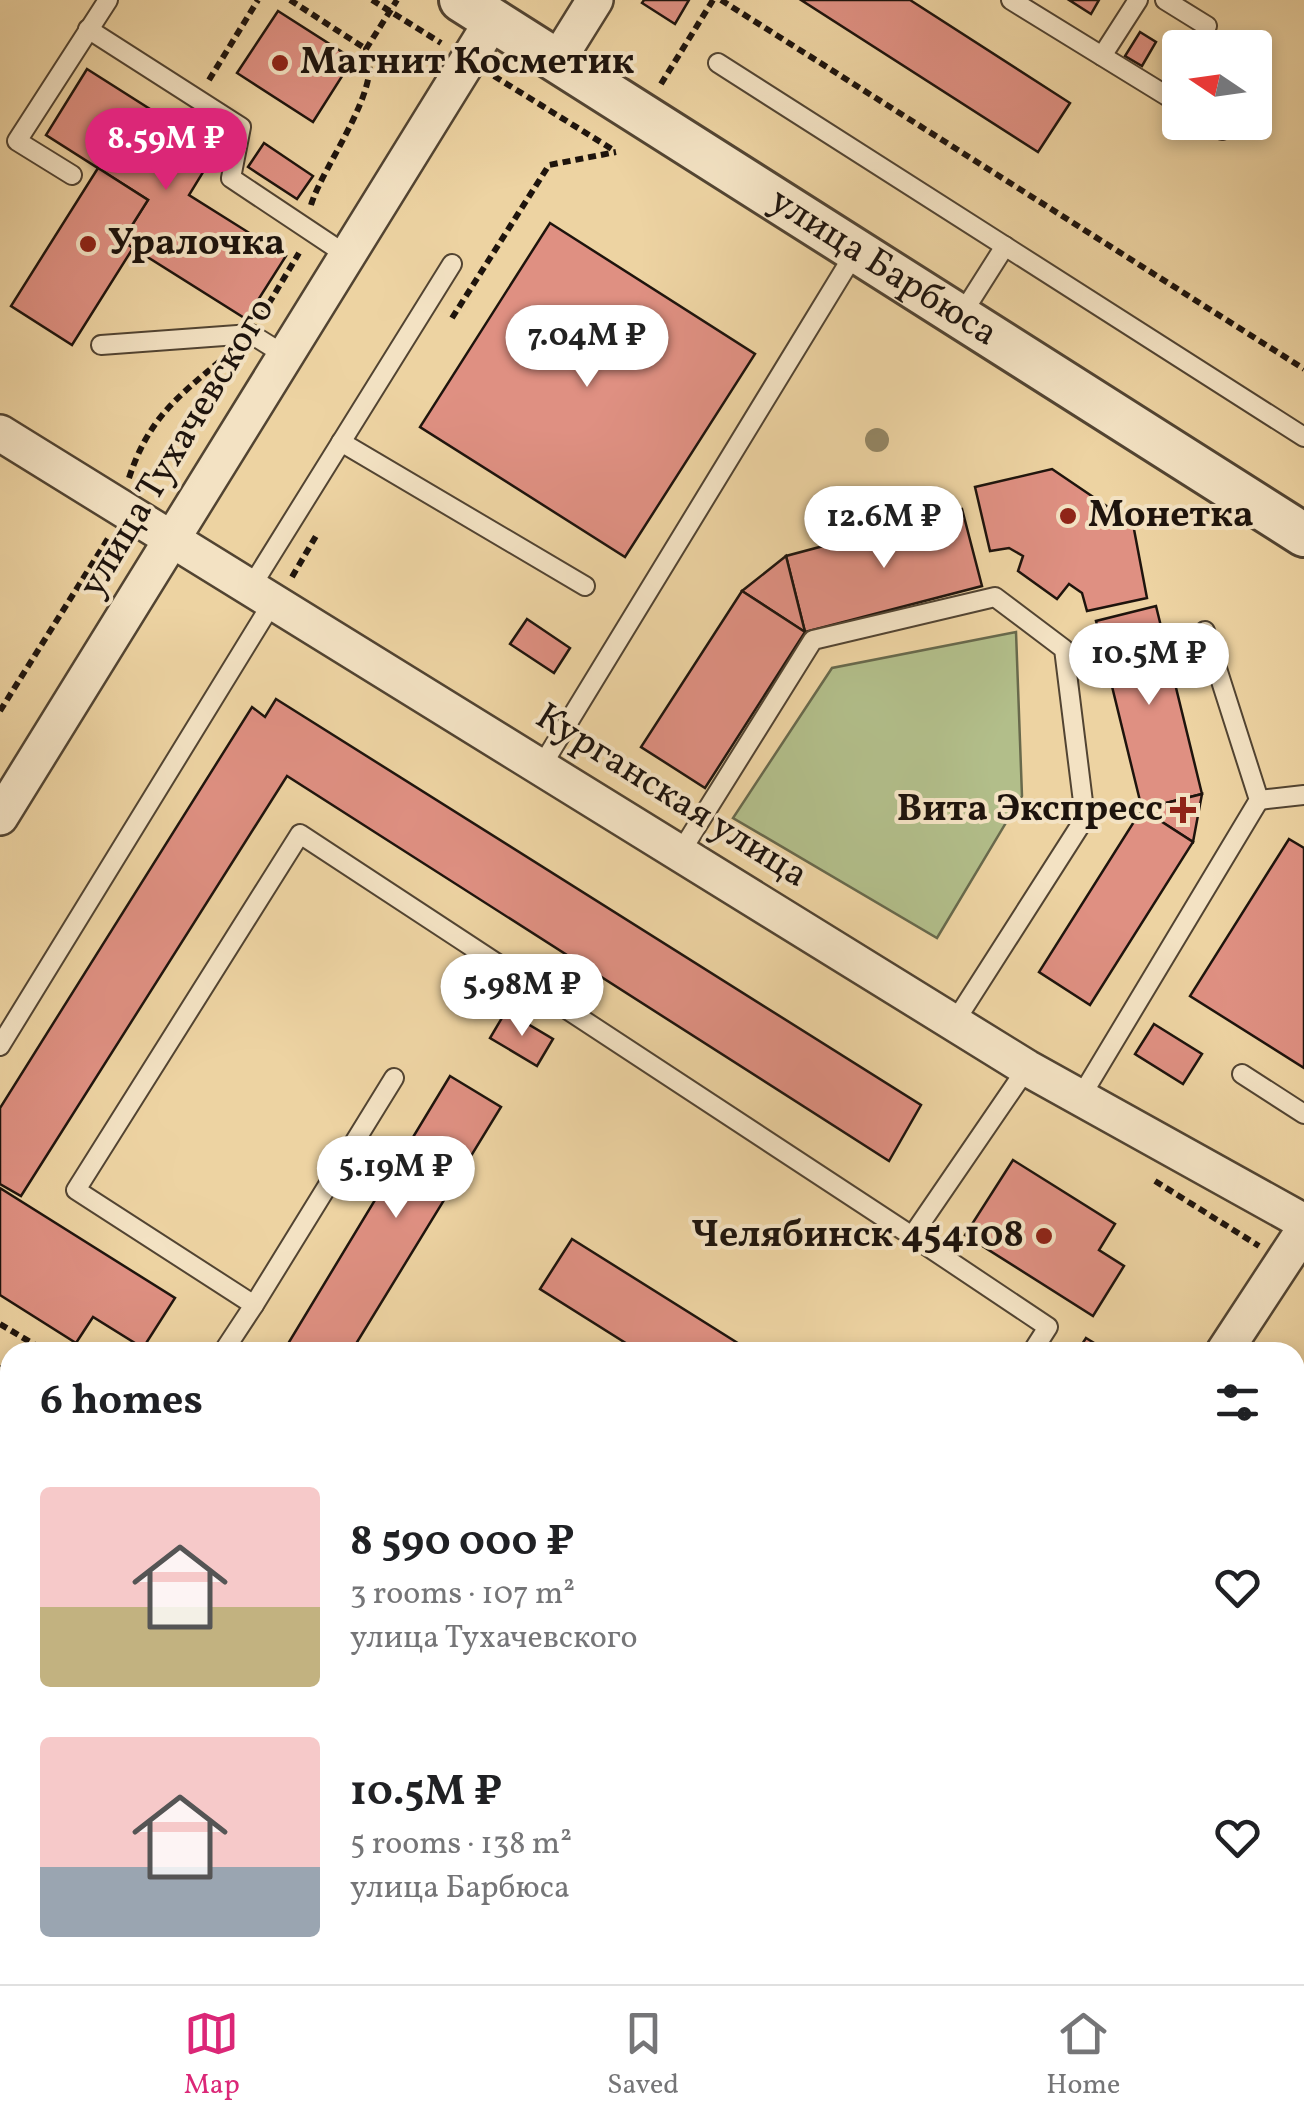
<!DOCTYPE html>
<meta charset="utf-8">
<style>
body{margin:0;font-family:Vollkorn,serif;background:#f6f6f6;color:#202124;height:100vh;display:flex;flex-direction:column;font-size:38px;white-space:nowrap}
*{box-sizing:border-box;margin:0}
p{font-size:32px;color:#757577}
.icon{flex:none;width:55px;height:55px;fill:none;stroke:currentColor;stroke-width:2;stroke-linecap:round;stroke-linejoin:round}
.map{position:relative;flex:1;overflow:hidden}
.details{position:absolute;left:0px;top:1342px;width:1305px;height:642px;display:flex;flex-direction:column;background:#fff;border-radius:30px 30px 0 0;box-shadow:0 5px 15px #0003}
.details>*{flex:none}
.needle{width:65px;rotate:283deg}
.tools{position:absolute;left:1162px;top:30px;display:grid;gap:20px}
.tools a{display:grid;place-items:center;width:110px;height:110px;border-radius:10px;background:#fff;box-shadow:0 5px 15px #0003;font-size:50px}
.price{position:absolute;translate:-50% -85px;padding:0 22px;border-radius:35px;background:#fff;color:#222;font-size:32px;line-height:65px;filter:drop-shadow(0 2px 5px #0008)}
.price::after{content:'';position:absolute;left:50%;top:60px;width:30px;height:22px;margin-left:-15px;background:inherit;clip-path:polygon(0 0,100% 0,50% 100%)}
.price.current{background:#db2777;color:#fff}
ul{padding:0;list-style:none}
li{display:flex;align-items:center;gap:30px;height:250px;padding:0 40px}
li span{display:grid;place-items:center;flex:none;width:280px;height:200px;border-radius:10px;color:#555}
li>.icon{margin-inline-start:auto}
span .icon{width:120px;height:120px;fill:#fffc;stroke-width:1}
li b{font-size:42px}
h2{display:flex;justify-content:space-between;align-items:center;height:120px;padding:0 40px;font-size:42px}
.menu{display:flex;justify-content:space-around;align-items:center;height:140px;border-top:2px solid #e0e0e0;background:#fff;font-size:28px;color:#757577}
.menu a{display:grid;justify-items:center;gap:5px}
.menu .current{color:#db2777}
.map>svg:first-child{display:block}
.green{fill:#b2be8a;stroke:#68694c;stroke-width:2.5}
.building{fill:#df9082;stroke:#1e140d;stroke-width:2.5}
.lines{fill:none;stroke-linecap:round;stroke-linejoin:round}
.service-casing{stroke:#524432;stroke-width:22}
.minor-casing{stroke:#524432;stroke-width:40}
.tertiary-casing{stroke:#524432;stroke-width:48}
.path{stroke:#1e140d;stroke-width:6;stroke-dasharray:8 5;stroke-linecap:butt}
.service{stroke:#f3e2c3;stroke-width:18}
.minor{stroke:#f3e2c3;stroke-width:35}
.tertiary{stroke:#f3e2c3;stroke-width:42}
.tree{fill:#938664}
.poi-dot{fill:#8f2418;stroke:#f3e2c3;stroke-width:4}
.labels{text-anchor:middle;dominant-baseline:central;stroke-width:8;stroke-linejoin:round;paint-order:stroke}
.poi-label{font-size:38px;font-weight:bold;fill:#1e140d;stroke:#f3e2c3;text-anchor:start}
.street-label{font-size:38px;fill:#1e140d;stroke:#f3e2c3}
</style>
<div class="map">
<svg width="1304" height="1984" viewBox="0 0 1304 1984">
<rect width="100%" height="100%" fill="#edd3a2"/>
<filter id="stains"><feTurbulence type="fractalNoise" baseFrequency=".002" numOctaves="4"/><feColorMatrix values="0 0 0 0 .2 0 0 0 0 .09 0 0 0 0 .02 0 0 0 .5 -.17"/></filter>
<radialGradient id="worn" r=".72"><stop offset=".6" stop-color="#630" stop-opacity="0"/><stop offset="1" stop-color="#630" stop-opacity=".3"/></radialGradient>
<!-- green -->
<g class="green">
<path d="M1016,632L1022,796L937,938L733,818L832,668Z"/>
<path d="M10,1918V1975H546L540,1984H0V1934Z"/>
</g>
<!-- building -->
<g class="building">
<path d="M644,0H689L675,24L642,3Z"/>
<path d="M801,0H910L1070,103L1038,152Z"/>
<path d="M1069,0H1099L1091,14Z"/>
<path d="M278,11L353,59L313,122L237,73Z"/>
<path d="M1140,32L1156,42L1142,66L1125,56Z"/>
<path d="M87,69L216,151L189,195L286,256L246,319L122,241L148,200L46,135Z"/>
<path d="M264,143L313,176L297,199L248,167Z"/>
<path d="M98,168L148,200L122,241L133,248L72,345L11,306Z"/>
<path d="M550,223L755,354L625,557L420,427Z"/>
<path d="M1052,469L1133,524L1147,598L1087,611L1082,593L1069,584L1057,599L1018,571L1023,556L1009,548L990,551L975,487Z"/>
<path d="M962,509L982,586L805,632L786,556Z"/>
<path d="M786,556L805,632L742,591Z"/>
<path d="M742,591L805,632L705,788L641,747Z"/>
<path d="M1156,606L1202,794L1142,809L1096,621Z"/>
<path d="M527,619L570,648L554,673L510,644Z"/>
<path d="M276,699L921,1105L889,1161L287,776L21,1196L0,1184V1108L252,707L265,717Z"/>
<path d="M1202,794L1193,842L1142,809Z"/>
<path d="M1142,809L1193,842L1090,1005L1039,972Z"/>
<path d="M1289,839L1304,848V1068L1190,996Z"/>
<path d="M506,1011L553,1039L537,1066L490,1038Z"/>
<path d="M1154,1024L1202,1054L1183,1084L1135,1054Z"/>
<path d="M450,1076L501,1107L351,1352H283Z"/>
<path d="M1013,1160L1115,1224L1099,1250L1124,1266L1093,1316L965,1235Z"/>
<path d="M0,1188L175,1298L143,1348L93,1317L76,1343L0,1295Z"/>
<path d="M572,1239L752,1352H640L540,1289Z"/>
<path d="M1086,1338L1109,1352H1077Z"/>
<path d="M1304,1637V1835L1295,1829V1658Z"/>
<path d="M0,1703L10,1709V1844L0,1860Z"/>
<path d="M610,1975H647L641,1984H620Z"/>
</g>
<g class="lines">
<defs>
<g id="service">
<path d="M1011,0L1180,104"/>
<path d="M1165,0L1207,26"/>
<path d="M88,29L241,127L231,178L345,254"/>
<path d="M1102,56L1138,0"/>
<path d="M718,63L1304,437"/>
<path d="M1209,122L1222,130"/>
<path d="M72,175L17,141L108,0"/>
<path d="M960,317L1005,246"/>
<path d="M101,345L251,334L283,354"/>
<path d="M341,442L585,586"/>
<path d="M251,587L452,264"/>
<path d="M541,767L856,251"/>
<path d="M1259,800L1304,795"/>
<path d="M680,853L813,640L995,597L1064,649L1085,818L954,1023"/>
<path d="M0,1046L274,600"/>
<path d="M1027,1068L912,1236L1048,1327L1032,1352"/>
<path d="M1242,1074L1304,1114"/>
<path d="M1080,1098L1259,800L1205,631"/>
<path d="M254,1305L394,1078"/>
<path d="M223,1352L254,1305L76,1190L300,834L912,1236"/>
<path d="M0,1376L10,1382"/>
<path d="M1295,1535L1304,1521"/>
<path d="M1295,1567L1304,1573"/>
<path d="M1295,1873L1304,1879"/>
<path d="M670,1984L676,1975"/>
</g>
<g id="minor">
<path d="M557,61L595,0"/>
<path d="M0,433L1027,1068L1304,1222"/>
<path d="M0,817L493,20"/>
<path d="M1224,1352L1304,1230"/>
<path d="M1295,1399L1304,1409"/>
<path d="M817,1984L822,1975"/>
</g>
<g id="tertiary">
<path id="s1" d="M461,0L1304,535"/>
</g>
</defs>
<!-- service casing -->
<use href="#service" class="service-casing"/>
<!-- minor casing -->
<use href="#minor" class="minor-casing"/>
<!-- tertiary casing -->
<use href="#tertiary" class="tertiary-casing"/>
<!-- path -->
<g class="path">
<path d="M290,0L366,49"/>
<path d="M372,0L441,43"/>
<path d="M721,0L1304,369"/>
<path d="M494,76L615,151"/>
<path d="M209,80L258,0"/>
<path d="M661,84L713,0"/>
<path d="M311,205C323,165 385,86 366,49L397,0"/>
<path d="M262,315L299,253"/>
<path d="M452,318L549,165L616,152"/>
<path d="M129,478C148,420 175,399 220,361"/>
<path d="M292,577L316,536"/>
<path d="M0,711L109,537"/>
<path d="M1155,1181L1259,1246"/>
<path d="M0,1324L47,1352"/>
<path d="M0,1437L10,1443"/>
<path d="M1295,1461L1304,1454"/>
<path d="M948,1984L954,1975"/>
</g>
<!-- service -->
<use href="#service" class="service"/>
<!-- minor -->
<use href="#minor" class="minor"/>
<!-- tertiary -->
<use href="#tertiary" class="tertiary"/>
</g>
<!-- trees -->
<circle class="tree" cx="877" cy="440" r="12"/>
<!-- markers -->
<g class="poi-dot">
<circle cx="280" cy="63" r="10"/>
<circle cx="88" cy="244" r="10"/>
<circle cx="1068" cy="516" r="10"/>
<path d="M1178 795h10v10h10v10h-10v10h-10v-10h-10v-10h10z"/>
<circle cx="1044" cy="1236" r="10"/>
</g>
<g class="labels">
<!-- poi labels -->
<g class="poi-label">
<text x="300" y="63">Магнит Косметик</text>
<text x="108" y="244">Уралочка</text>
<text x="1088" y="516">Монетка</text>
<text x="1163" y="810" text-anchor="end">Вита Экспресс</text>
<text x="1024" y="1236" text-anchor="end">Челябинск 454108</text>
</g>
<!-- street labels -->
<g class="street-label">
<text stroke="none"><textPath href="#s1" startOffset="500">улица Барбюса</textPath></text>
<text transform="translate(178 448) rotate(-59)">улица Тухачевского</text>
<text transform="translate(671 797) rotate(32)">Курганская улица</text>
</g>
</g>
<rect width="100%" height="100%" filter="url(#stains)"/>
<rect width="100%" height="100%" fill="url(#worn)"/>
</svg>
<div class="tools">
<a><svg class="needle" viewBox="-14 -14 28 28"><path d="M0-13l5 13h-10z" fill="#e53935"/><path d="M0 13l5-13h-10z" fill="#757577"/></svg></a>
</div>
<b class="price current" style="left:166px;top:193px">8.59M ₽</b>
<b class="price" style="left:587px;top:390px">7.04M ₽</b>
<b class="price" style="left:884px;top:571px">12.6M ₽</b>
<b class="price" style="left:1149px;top:708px">10.5M ₽</b>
<b class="price" style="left:522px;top:1039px">5.98M ₽</b>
<b class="price" style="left:396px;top:1221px">5.19M ₽</b>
<section class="details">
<h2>6 homes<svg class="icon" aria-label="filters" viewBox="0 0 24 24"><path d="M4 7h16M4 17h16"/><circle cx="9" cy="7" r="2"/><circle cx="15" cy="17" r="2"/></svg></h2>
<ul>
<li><span style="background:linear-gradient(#f6c9c9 60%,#c2b280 0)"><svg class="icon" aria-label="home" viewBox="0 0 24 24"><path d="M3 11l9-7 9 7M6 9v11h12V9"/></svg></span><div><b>8 590 000 ₽</b><p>3 rooms · 107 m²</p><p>улица Тухачевского</p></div><svg class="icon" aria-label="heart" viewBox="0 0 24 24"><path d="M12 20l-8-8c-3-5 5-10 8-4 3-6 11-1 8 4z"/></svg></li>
<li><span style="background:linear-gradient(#f6c9c9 65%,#9aa5b1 0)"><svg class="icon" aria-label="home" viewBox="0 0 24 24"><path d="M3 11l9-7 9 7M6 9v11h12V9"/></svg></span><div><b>10.5M ₽</b><p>5 rooms · 138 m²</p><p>улица Барбюса</p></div><svg class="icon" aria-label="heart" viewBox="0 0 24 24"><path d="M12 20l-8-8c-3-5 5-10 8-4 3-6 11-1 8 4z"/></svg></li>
</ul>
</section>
</div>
<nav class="menu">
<a class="current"><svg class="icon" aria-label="map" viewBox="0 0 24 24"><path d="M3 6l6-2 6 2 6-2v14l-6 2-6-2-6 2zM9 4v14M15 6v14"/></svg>Map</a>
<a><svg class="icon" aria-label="saved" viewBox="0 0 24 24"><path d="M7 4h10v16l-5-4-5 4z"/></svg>Saved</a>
<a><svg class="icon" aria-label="home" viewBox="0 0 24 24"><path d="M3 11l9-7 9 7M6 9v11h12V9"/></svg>Home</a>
</nav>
